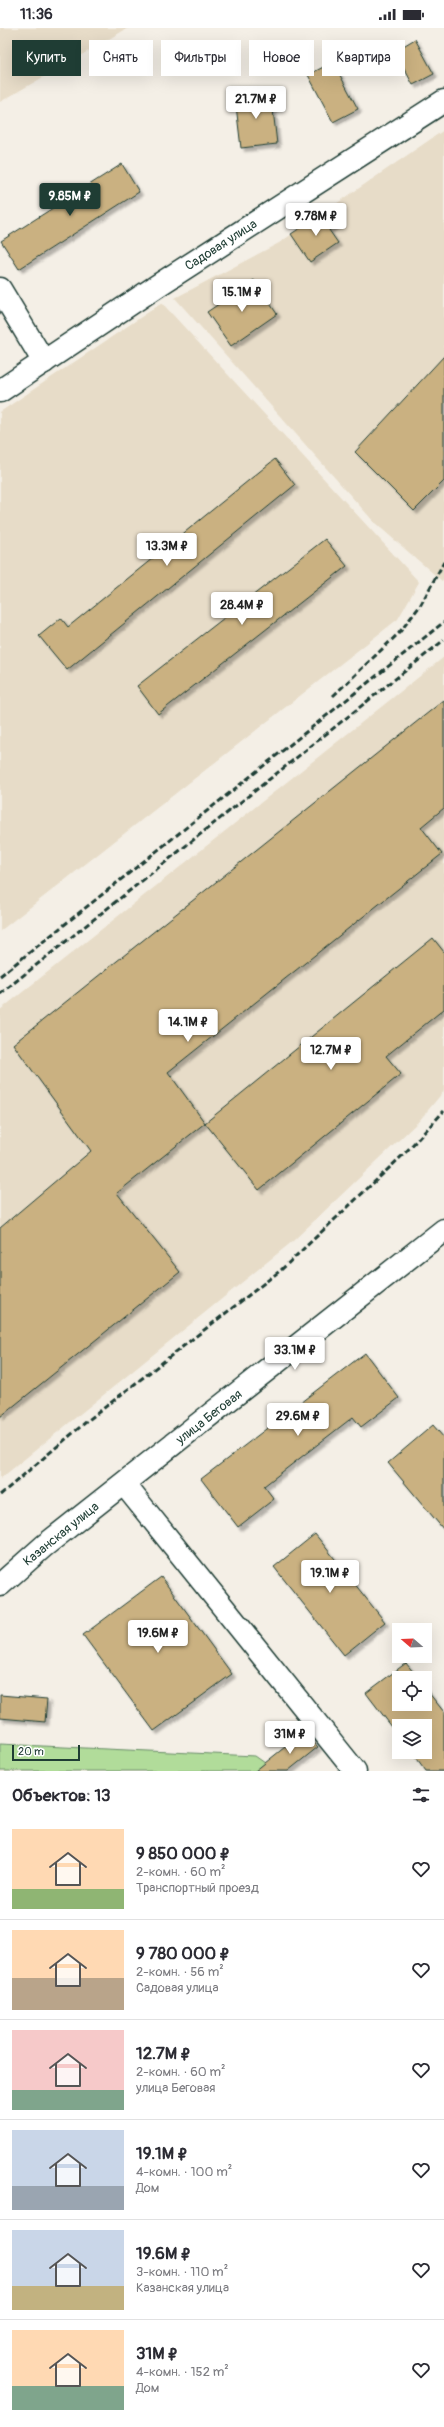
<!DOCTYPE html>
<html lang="ru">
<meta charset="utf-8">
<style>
body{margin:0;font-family:Pangolin,sans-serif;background:#f2f2f3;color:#2b2b33;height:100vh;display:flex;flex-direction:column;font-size:15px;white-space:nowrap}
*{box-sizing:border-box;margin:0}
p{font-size:13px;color:#7c7c81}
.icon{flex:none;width:22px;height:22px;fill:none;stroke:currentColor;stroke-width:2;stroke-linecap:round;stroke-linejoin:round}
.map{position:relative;height:1743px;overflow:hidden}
.side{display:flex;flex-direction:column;background:#fff;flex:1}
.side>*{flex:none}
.banner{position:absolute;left:12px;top:12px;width:420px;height:36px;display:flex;gap:8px}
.needle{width:26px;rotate:289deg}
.tools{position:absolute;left:392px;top:1595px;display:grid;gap:8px}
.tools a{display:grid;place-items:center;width:40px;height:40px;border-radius:0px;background:#fff;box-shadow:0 4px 16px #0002;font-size:20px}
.scale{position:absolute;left:12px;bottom:10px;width:68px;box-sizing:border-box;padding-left:4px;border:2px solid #1f3d34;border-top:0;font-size:11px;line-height:14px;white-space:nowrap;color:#1f3d34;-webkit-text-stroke:3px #fff;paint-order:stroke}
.price{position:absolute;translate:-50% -34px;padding:0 9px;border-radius:4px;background:#fff;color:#222;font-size:13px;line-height:26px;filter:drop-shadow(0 1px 2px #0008)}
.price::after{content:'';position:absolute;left:50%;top:24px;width:12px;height:9px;margin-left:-6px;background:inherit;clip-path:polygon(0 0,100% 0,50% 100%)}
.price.current{background:#1f3d34;color:#fff}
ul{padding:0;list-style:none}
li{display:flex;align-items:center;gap:12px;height:100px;padding:0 12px}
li+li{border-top:1px solid #e1e1e2}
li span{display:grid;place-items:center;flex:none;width:112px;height:80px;border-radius:0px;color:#555}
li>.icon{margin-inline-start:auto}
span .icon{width:48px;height:48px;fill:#fffc;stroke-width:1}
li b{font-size:17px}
h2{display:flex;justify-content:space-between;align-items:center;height:48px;padding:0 12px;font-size:17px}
.chip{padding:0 14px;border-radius:0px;background:#fff;box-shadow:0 4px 16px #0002;font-size:14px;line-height:36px}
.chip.current{background:#1f3d34;color:#fff}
.status{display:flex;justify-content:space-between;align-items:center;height:28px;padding:0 20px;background:#fff;direction:ltr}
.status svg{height:11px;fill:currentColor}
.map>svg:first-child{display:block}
.built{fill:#e7dcc8}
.green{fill:#b1dc9a;stroke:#688c67}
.building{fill:#cab181;stroke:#1f3d34;filter:url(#shadow)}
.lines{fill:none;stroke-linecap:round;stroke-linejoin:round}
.street-casing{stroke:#1f3d34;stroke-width:25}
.street{stroke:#fff;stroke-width:22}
.rail{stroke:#1f3d34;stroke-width:3;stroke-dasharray:6 3;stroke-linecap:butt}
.labels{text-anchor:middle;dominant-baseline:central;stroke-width:3;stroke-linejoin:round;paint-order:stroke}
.street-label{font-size:13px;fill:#1f3d34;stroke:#fff}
</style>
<div class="status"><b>11:36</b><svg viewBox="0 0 49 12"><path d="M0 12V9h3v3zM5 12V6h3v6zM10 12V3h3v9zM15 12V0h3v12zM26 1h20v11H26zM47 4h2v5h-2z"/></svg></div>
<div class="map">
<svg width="444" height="1743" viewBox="0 0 444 1743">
<defs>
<filter id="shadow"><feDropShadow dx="3.5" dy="3.5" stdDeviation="1" flood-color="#0004"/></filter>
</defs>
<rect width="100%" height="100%" fill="#f4efe6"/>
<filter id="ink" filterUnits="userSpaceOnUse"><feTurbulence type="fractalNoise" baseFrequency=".025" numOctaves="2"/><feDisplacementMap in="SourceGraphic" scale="8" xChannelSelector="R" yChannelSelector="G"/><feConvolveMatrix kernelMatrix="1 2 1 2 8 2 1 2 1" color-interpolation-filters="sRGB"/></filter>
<g filter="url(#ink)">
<!-- built -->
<g class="built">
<path d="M0,0H128L0,74Z"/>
<path d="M444,102V550L442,553L375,495L175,270L279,215Z"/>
<path d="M162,275L419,554L398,591L0,903V384Z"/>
<path d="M444,629V1063L419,1093L293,1213L0,1451V982Z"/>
</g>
<!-- green -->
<path class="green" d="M0,1716L255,1728L265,1735L256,1743H0Z"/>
<!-- building -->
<g class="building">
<path d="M415,11L434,46L413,57L395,23Z"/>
<path d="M333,34L358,81L333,94L308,47Z"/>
<path d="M271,64L277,116L241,120L235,69Z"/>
<path d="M122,136L139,164L19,241L1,213Z"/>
<path d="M326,183L335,197L329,202L338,215L310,234L291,206Z"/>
<path d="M254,252L277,286L231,318L207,284Z"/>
<path d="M444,328V453L414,483L355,424Z"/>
<path d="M275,431L295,457L67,642L39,608L61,590L68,599Z"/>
<path d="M325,511L347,538L158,686L137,658Z"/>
<path d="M444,672V780L421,799L442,826L168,1044L205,1095L117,1165L180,1244L0,1389V1200L91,1123L13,1016Z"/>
<path d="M433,910L444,924V981L386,1028L401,1046L259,1162L205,1095Z"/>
<path d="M365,1325L399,1370L361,1399L353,1389L264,1458L274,1471L238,1499L201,1451Z"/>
<path d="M433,1397L444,1410V1502L388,1435Z"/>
<path d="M315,1506L385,1594L344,1627L274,1539Z"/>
<path d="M161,1549L232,1646L154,1703L83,1607Z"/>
<path d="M406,1635L418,1650H399V1676H425V1660L444,1684V1743H426L412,1724H425V1698H399V1708L366,1665Z"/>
<path d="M0,1667L47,1671L45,1694L0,1690Z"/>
<path d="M300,1707L308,1708L318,1719L288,1743H255Z"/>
</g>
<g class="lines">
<defs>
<g id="street">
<path d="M0,261L44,334"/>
<path d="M0,363L157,258L444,73"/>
<path d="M124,1456L355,1743"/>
<path d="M0,1557L44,1518L444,1202"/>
</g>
</defs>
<!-- street casing -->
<use href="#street" class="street-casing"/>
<!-- street -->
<use href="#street" class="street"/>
<!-- rail -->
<g class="rail">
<path d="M333,668L399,605L420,578L444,534"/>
<path d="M0,948L444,594"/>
<path d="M0,966L444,612"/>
<path d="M0,1467L86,1394L281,1242L404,1126L444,1083"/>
</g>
</g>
</g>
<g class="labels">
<!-- street labels -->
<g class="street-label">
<text transform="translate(221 217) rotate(-33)">Садовая улица</text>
<text transform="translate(209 1389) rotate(-38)">улица Беговая</text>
<text transform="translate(61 1506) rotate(-39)">Казанская улица</text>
</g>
</g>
</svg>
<div class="tools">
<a><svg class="needle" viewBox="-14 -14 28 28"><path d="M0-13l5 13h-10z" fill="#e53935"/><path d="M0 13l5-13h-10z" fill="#7c7c81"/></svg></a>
<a><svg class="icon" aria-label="locate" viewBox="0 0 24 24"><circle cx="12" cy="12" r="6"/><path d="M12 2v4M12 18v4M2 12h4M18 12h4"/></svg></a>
<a><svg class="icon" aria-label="layers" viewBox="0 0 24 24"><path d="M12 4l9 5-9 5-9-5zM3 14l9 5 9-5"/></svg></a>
</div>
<div class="scale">20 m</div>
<b class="price" style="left:256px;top:92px">21.7M ₽</b>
<b class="price current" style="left:70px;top:189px">9.85M ₽</b>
<b class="price" style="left:316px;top:209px">9.78M ₽</b>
<b class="price" style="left:242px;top:285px">15.1M ₽</b>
<b class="price" style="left:167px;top:539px">13.3M ₽</b>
<b class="price" style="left:242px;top:598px">28.4M ₽</b>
<b class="price" style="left:188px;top:1015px">14.1M ₽</b>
<b class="price" style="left:331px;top:1043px">12.7M ₽</b>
<b class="price" style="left:295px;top:1343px">33.1M ₽</b>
<b class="price" style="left:298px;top:1409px">29.6M ₽</b>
<b class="price" style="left:330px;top:1566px">19.1M ₽</b>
<b class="price" style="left:158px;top:1626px">19.6M ₽</b>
<b class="price" style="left:290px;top:1727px">31M ₽</b>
<div class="banner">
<a class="chip current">Купить</a>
<a class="chip">Снять</a>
<a class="chip">Фильтры</a>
<a class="chip">Новое</a>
<a class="chip">Квартира</a>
</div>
</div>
<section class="side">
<h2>Объектов: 13<svg class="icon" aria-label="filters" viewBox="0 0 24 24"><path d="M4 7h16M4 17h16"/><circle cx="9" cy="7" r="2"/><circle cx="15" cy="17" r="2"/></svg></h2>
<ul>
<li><span style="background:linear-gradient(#ffd9b3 75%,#8fb573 0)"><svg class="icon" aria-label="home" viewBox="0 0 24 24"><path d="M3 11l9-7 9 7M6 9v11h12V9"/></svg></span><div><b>9 850 000 ₽</b><p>2-комн. · 60 m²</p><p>Транспортный проезд</p></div><svg class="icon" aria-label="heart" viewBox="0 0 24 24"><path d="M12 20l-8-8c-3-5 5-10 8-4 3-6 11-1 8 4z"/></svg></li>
<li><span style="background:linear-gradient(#ffd9b3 60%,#b9a48a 0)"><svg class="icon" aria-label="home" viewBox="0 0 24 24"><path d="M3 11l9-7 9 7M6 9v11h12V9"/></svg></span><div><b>9 780 000 ₽</b><p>2-комн. · 56 m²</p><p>Садовая улица</p></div><svg class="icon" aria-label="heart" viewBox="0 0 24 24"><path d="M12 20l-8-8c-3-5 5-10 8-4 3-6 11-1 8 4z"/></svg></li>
<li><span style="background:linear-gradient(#f6c9c9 75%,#7fa58c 0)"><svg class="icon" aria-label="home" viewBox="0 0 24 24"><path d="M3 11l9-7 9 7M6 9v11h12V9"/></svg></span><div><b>12.7M ₽</b><p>2-комн. · 60 m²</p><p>улица Беговая</p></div><svg class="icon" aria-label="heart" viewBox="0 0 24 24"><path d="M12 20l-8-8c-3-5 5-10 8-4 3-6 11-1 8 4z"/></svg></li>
<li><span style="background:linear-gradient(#c9d6e8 70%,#9aa5b1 0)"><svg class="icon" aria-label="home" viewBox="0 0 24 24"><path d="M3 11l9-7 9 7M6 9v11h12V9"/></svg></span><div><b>19.1M ₽</b><p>4-комн. · 100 m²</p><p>Дом</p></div><svg class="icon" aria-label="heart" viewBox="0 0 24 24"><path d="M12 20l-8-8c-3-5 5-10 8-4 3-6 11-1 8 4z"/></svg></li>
<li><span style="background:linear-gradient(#c9d6e8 70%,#c2b280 0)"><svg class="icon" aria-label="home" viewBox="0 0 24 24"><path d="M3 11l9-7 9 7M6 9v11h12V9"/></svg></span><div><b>19.6M ₽</b><p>3-комн. · 110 m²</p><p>Казанская улица</p></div><svg class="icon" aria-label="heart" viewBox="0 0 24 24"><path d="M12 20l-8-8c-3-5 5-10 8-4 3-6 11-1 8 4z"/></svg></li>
<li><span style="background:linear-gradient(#ffd9b3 70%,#7fa58c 0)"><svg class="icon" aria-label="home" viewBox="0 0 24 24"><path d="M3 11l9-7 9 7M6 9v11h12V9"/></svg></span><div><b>31M ₽</b><p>4-комн. · 152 m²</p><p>Дом</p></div><svg class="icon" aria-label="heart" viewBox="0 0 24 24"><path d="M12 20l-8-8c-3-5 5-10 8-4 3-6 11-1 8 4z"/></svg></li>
</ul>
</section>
